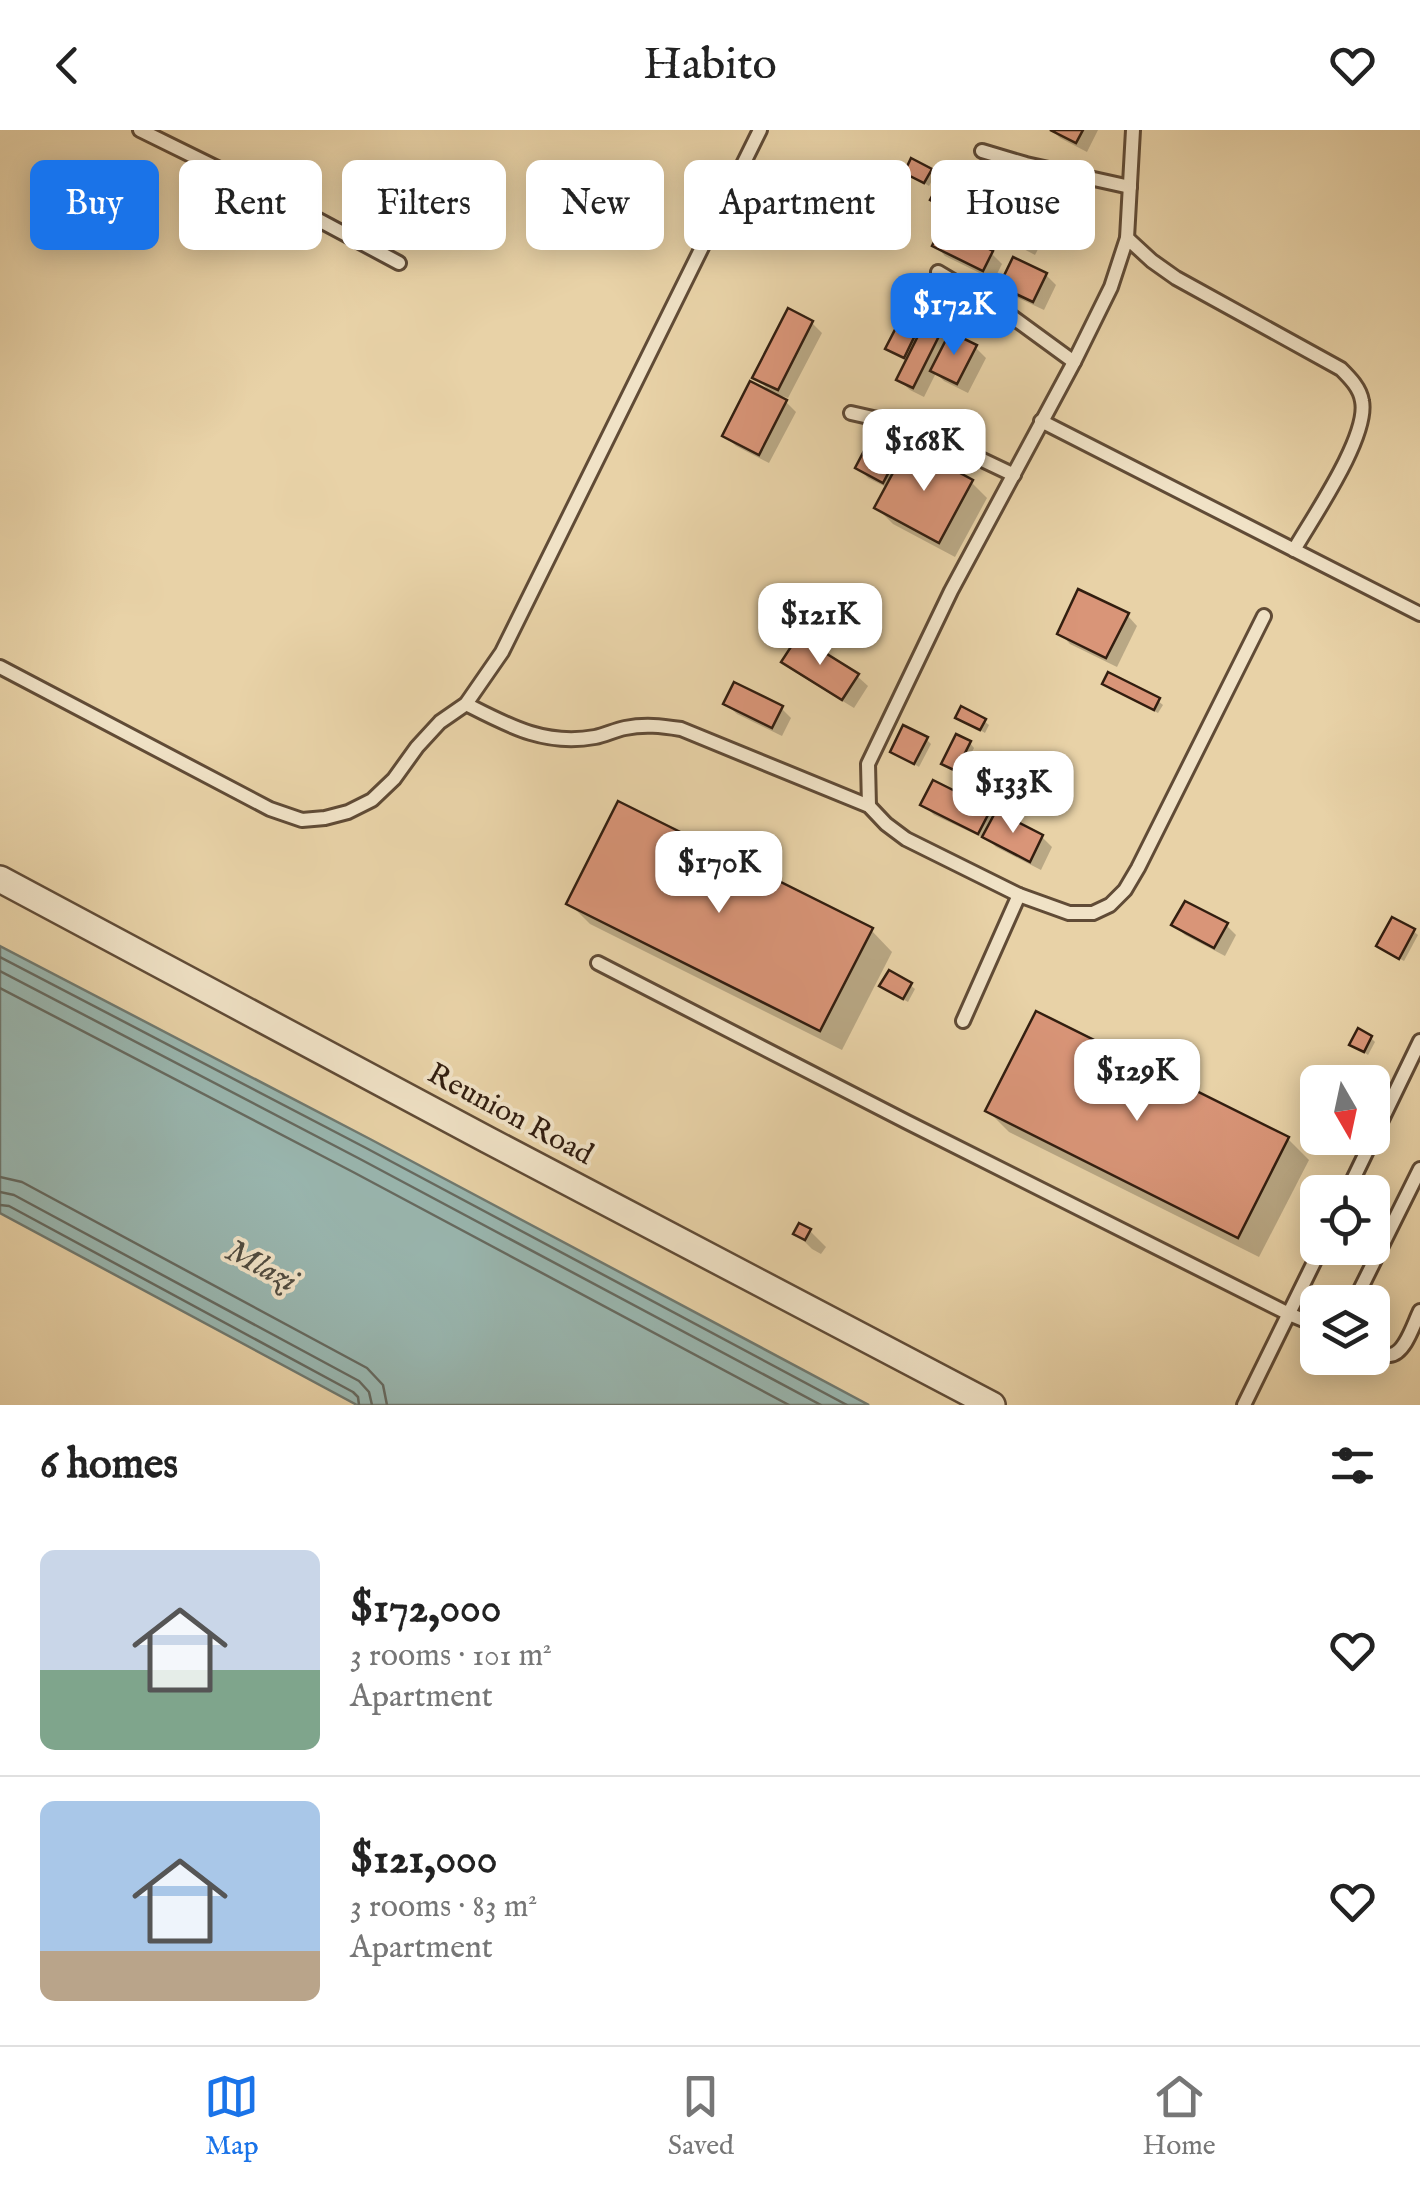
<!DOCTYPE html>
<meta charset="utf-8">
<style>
body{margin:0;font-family:"IM FELL English",serif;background:#f6f6f6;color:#222;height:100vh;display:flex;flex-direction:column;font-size:38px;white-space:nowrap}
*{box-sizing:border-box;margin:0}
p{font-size:32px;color:#767676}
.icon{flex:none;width:55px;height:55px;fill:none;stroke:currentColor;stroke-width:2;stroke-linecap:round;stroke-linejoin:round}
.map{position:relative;height:1275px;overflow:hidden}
.panel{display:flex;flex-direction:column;background:#fff;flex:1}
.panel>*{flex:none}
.banner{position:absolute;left:30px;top:30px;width:1360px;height:90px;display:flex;gap:20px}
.needle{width:65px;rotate:171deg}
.tools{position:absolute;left:1300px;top:935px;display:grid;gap:20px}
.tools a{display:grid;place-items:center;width:90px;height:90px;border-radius:15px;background:#fff;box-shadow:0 5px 25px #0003;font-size:50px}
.price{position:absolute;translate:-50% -85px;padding:0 22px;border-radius:20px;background:#fff;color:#222;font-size:32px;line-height:65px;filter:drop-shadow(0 2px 5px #0008)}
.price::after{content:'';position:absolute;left:50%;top:60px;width:30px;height:22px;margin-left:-15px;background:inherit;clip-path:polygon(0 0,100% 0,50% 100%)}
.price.on{background:#1a73e8;color:#fff}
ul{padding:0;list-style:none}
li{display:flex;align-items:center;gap:30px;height:250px;padding:0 40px}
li+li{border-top:2px solid #e0e0e0}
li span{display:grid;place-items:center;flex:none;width:280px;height:200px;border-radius:15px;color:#555}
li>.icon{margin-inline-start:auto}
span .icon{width:120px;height:120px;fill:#fffc;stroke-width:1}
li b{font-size:42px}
h2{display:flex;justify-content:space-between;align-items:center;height:120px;padding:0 40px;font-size:42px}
.chip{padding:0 35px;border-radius:15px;background:#fff;box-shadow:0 5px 25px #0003;font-size:35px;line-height:90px}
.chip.on{background:#1a73e8;color:#fff}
header{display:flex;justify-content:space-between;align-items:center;height:130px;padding:0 40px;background:#fff;font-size:45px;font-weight:600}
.dock{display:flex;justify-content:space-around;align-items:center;height:140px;border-top:2px solid #e0e0e0;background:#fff;font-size:28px;color:#767676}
.dock a{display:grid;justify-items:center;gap:5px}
.dock .on{color:#1a73e8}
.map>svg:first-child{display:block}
.water{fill:#99b6af;stroke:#70796f;stroke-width:2.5}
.shadow{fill:#0003}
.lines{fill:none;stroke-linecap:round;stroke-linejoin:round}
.shore{stroke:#666a60;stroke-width:2.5}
.building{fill:#d99578;stroke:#321e10;stroke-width:2.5}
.service-casing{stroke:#604b36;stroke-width:18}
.minor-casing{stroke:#604b36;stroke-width:30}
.service{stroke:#f0e2c6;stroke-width:12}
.minor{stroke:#f0e2c6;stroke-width:25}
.labels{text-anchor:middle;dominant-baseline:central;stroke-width:8;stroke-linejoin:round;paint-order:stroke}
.street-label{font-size:30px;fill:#321e10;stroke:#f0e2c6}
.water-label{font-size:32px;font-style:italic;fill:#514c40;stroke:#f0e2c6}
</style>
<header><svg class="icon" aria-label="back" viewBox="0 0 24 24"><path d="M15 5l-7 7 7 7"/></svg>Habito<svg class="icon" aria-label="heart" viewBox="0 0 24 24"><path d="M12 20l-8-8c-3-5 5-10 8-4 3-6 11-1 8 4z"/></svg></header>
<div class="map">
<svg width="1420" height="1275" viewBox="0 0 1420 1275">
<rect width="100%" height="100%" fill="#e8d2a7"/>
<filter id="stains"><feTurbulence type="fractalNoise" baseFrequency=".002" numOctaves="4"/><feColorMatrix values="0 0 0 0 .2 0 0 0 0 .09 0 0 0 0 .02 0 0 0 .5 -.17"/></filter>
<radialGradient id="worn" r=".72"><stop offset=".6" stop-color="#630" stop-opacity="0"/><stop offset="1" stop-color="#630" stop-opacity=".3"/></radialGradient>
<!-- water -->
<path class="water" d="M0,816L370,1009L869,1275H357L0,1083Z"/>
<!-- shadow -->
<g class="shadow">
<path d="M1052,0H1098L1087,22L1060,8Z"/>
<path d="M930,41L935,45L929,56L907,42Z"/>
<path d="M985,59L990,64L985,74L969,63Z"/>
<path d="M962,68L988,84L979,99L938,74Z"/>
<path d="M1047,71L1058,81L1035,125L1012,113L1001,103Z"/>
<path d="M935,115L991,123L1002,134L994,150L945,126Z"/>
<path d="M1046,145L1056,155L1044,180L1012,165L1002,155Z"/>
<path d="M945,166L949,170L939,192L910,175Z"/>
<path d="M812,193L822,203L788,268L779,265L796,282L769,333L736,316L725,306L772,264L756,247Z"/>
<path d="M918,199L922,204L941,200L949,208L975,217L986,228L968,263L944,251L936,243L924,267L910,260L899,250L909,231L888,219Z"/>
<path d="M876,304L907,323L971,352L987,368L955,427L893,394L877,378L888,358L868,348L858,337Z"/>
<path d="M1127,485L1137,496L1117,537L1070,514L1060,503Z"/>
<path d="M785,532L857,546L868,556L854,578L795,542Z"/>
<path d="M1105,554L1158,571L1163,575L1158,583L1109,558Z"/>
<path d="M726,574L781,578L791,588L782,606L737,584Z"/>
<path d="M958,587L984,591L989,595L985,603Z"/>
<path d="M926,609L931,614L919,637L893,621Z"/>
<path d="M970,613L974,618L961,644L944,634Z"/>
<path d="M923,674L990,681L995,687L1042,707L1052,717L1041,740L996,717L990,711L934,685Z"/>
<path d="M569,773L871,800L892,822L842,920L590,794Z"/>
<path d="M1174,795H1226L1236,805L1225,826L1185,805Z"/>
<path d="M1413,801L1418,805L1404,831L1384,820Z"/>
<path d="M910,855L915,859L908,872L887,860Z"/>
<path d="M1371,908L1375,912L1368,925L1352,914Z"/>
<path d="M988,981L1288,1009L1309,1030L1259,1127L1009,1002Z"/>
<path d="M810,1101L826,1117L821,1124L812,1119L796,1103Z"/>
</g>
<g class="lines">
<!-- shore -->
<g class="shore">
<path d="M0,827L366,1018L847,1275"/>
<path d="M0,841L360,1029L821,1275"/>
<path d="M0,858L353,1042L789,1275"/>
<path d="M0,1047L22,1052L367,1238L383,1255L387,1275"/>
<path d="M0,1062L14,1065L359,1251L369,1262L372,1275"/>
<path d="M0,1075L9,1076L353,1262L358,1267L359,1275"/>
</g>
</g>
<!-- building -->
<g class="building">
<path d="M1050,0H1083L1076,13Z"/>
<path d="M911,28L932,39L924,53L904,43Z"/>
<path d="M940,37L963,49L958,60L934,47Z"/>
<path d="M973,50L987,57L980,71L966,64Z"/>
<path d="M939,53L964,66L955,83L930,70Z"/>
<path d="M1024,55L1049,69L1024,116L998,103Z"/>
<path d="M967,68L985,77L974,96L957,87Z"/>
<path d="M942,96L993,121L983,141L932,116Z"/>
<path d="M1013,127L1047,143L1033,172L999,156Z"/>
<path d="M919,151L946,164L934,189L907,176Z"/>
<path d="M788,178L813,191L778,260L752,248Z"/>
<path d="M901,188L919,197L904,228L885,219Z"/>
<path d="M926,190L943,198L913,258L896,250Z"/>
<path d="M950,202L977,215L957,254L930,241Z"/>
<path d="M750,251L787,270L759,325L722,306Z"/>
<path d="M875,300L903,315L883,353L855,338Z"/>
<path d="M908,315L973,350L939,413L874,378Z"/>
<path d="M1078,459L1129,483L1106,528L1057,504Z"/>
<path d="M798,506L859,544L842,570L781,532Z"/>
<path d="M1108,542L1160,568L1154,580L1102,554Z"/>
<path d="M734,552L783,576L772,598L723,574Z"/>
<path d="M961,576L986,589L980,600L955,588Z"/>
<path d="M903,595L928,607L914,634L890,622Z"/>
<path d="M956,604L971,611L956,641L941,634Z"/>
<path d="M933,650L991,679L978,704L920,675Z"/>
<path d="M618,671L873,798L820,901L566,774Z"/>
<path d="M996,681L1043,705L1030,732L982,707Z"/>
<path d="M1185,771L1228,793L1214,818L1171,795Z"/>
<path d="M1392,787L1415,799L1399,829L1376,816Z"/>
<path d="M889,840L912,853L903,869L879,856Z"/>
<path d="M1036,881L1289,1007L1238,1108L985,981Z"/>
<path d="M1358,898L1372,906L1364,922L1349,915Z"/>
<path d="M799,1093L811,1099L805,1110L793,1104Z"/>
</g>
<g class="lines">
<defs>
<g id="service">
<path d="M140,0L270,64L399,133"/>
<path d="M982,21L1026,34L1130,57"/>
<path d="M1127,108L1133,0"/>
<path d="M938,142L1007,183L1074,232"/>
<path d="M851,283L913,297L1014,345"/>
<path d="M1041,291L1420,484"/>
<path d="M0,537L270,679L302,690L325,688L348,682L372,670L394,649L417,617L440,592L466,574L502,522L760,0"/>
<path d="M466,574C509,596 545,616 595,607C605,605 615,600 625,598C645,594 661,596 681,599L869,676L886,694L906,709L1019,765L1069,783H1093L1110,775L1125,760L1138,738L1264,486"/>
<path d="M869,676L868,634L951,461L1074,232L1111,157L1127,108L1152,131L1176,148L1341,239C1350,248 1360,258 1362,271C1369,306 1313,387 1294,420"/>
<path d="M598,833L907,992L1289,1184L1318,1196"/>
<path d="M963,891L1019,765"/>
<path d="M1347,1062L1420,911"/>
<path d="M1354,1172L1420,1039"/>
<path d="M1372,1219C1376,1221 1386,1226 1390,1225C1405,1224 1414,1193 1420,1181"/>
<path d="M1244,1275L1321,1118"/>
</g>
<path id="minor" d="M0,749L486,1009L992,1275"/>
</defs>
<!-- service casing -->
<use href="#service" class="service-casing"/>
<!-- minor casing -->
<use href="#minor" class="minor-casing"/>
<!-- service -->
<use href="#service" class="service"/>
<!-- minor -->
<use href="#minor" class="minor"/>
</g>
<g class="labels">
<!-- street labels -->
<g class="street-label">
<text transform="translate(510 985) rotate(28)">Reunion Road</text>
</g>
<!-- water labels -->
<g class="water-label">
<text transform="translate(261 1137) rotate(28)">Mlazi</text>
</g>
</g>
<rect width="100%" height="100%" filter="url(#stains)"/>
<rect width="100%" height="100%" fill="url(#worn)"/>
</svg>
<div class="tools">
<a><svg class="needle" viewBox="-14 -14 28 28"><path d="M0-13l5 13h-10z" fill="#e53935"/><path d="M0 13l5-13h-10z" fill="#767676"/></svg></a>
<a><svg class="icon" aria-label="locate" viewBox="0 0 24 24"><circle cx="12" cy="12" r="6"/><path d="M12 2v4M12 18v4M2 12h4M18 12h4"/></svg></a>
<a><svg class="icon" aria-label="layers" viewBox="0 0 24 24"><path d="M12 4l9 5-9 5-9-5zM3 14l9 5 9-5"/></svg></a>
</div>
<b class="price on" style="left:954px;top:228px">$172K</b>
<b class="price" style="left:924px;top:364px">$168K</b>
<b class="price" style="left:820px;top:538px">$121K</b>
<b class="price" style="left:1013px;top:706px">$133K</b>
<b class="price" style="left:719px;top:786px">$170K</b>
<b class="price" style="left:1137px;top:994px">$129K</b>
<div class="banner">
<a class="chip on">Buy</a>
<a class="chip">Rent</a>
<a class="chip">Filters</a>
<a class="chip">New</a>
<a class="chip">Apartment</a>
<a class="chip">House</a>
</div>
</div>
<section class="panel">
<h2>6 homes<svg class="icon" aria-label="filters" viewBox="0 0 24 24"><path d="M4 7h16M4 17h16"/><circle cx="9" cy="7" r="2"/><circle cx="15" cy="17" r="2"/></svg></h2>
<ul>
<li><span style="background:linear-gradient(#c9d6e8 60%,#7fa58c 0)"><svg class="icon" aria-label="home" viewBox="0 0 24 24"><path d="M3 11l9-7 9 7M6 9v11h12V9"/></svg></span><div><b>$172,000</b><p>3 rooms · 101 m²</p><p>Apartment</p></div><svg class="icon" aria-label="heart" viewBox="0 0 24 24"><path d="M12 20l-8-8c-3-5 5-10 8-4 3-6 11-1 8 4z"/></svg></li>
<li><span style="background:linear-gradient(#a9c7e8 75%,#b9a48a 0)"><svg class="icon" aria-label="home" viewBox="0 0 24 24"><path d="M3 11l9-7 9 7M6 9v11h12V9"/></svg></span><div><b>$121,000</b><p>3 rooms · 83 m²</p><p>Apartment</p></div><svg class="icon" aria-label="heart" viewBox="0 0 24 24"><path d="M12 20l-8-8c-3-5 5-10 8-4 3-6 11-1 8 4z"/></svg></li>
</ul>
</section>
<nav class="dock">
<a class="on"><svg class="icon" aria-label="map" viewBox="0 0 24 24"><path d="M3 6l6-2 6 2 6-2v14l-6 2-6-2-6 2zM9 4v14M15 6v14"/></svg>Map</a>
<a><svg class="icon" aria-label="saved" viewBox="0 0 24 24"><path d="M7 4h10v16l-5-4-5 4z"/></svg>Saved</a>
<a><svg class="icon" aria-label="home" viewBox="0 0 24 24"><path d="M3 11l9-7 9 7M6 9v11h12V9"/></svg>Home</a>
</nav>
